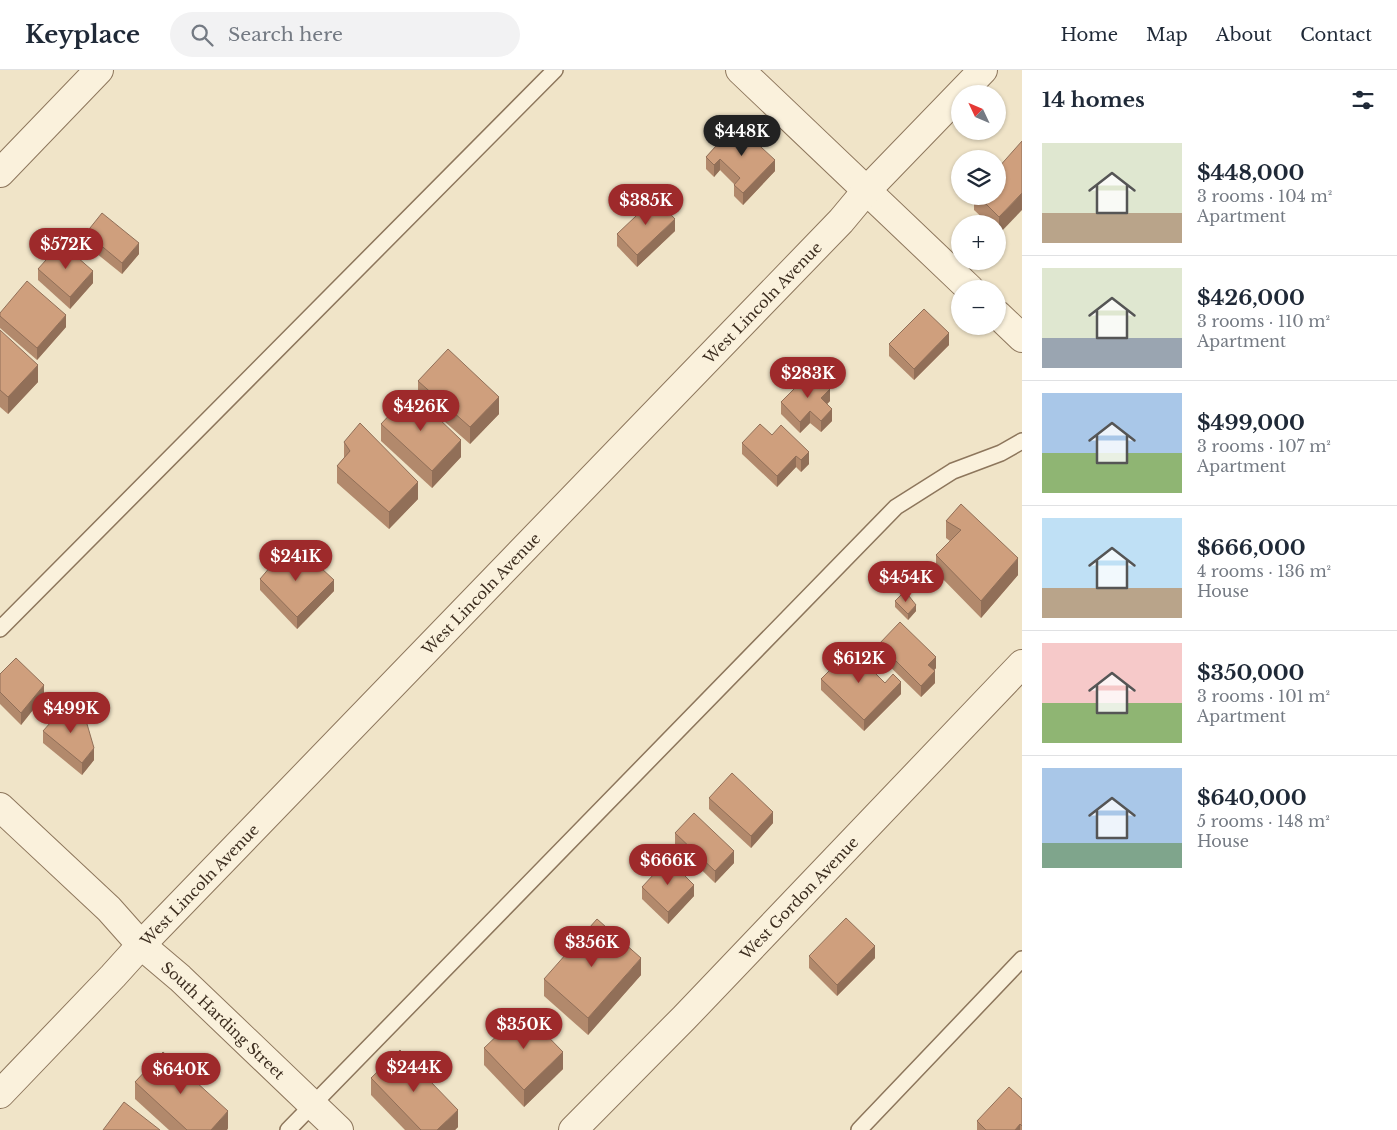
<!DOCTYPE html>
<meta charset="utf-8">
<style>
body{margin:0;font-family:"Libre Baskerville",serif;background:#f2f2f3;color:#1f2937;height:100vh;display:flex;flex-direction:column;font-size:19px;white-space:nowrap}
*{box-sizing:border-box;margin:0}
p{font-size:16px;color:#747a83}
.icon{flex:none;width:28px;height:28px;fill:none;stroke:currentColor;stroke-width:2;stroke-linecap:round;stroke-linejoin:round}
.map{position:relative;flex:1;overflow:hidden}
.side{display:flex;flex-direction:column;background:#fff;width:375px}
.side>*{flex:none}
.needle{width:32px;rotate:314deg}
.tools{position:absolute;left:951px;top:15px;display:grid;gap:10px}
.tools a{display:grid;place-items:center;width:55px;height:55px;border-radius:50%;background:#fff;box-shadow:0 1px 4px #0004;font-size:25px}
.price{position:absolute;translate:-50% -42px;padding:0 11px;border-radius:18px;background:#9e2a2b;color:#fff;font-size:16px;line-height:32px;filter:drop-shadow(0 1px 2px #0008)}
.price::after{content:'';position:absolute;left:50%;top:30px;width:15px;height:11px;margin-left:-8px;background:inherit;clip-path:polygon(0 0,100% 0,50% 100%)}
.price.current{background:#222;color:#fff}
ul{padding:0;list-style:none}
li{display:flex;align-items:center;gap:15px;height:125px;padding:0 20px}
li+li{border-top:1px solid #e0e1e3}
li span{display:grid;place-items:center;flex:none;width:140px;height:100px;border-radius:0px;color:#555}
li>.icon{margin-inline-start:auto}
span .icon{width:60px;height:60px;fill:#fffc;stroke-width:1}
li b{font-size:21px}
h2{display:flex;justify-content:space-between;align-items:center;height:60px;padding:0 20px;font-size:21px}
header{display:flex;align-items:center;gap:30px;box-sizing:border-box;height:70px;padding:0 25px;background:#fff;border-bottom:1px solid #e0e1e3}
header strong{font-size:24px}
nav{display:flex;gap:28px;margin-inline-start:auto;font-size:18px}
.search{width:350px;height:45px;background:#f2f2f3;display:flex;align-items:center;gap:12px;box-sizing:border-box;padding:0 18px;border-radius:28px;color:#747a83;font-size:19px}
main{display:flex;flex:1;min-height:0}
.map>svg:first-child{display:block}
.lines{fill:none;stroke-linecap:round;stroke-linejoin:round}
.service-casing{stroke:#8d765c;stroke-width:18}
.minor-casing{stroke:#8d765c;stroke-width:30}
.tertiary-casing{stroke:#8d765c;stroke-width:30}
.service{stroke:#faf1dc;stroke-width:15}
.minor{stroke:#faf1dc;stroke-width:28}
.tertiary{stroke:#faf1dc;stroke-width:28}
.wall{fill:#b2896c}
.shaded-wall{fill:#916f58}
.building{fill:#cf9f7d;stroke:#916f58}
.labels{text-anchor:middle;dominant-baseline:central;stroke-width:4.5;stroke-linejoin:round;paint-order:stroke}
.street-label{font-size:15px;fill:#3d2e20;stroke:#f7eed8}
</style>
<header>
<strong>Keyplace</strong>
<div class="search"><svg class="icon" aria-label="search" viewBox="0 0 24 24"><circle cx="10" cy="10" r="6"/><path d="M15 15l6 6"/></svg>Search here</div>
<nav><a>Home</a><a>Map</a><a>About</a><a>Contact</a></nav>
</header>
<main>
<div class="map">
<svg width="1022" height="1060" viewBox="0 0 1022 1060">
<rect width="100%" height="100%" fill="#f0e4c8"/>
<g class="lines">
<defs>
<g id="service">
<path d="M0,559L555,0"/>
<path d="M288,1060L896,437L953,401L1001,383L1022,371"/>
<path d="M859,1060L1022,889"/>
</g>
<g id="minor">
<path d="M740,0L970,219"/>
<path d="M0,103L99,0"/>
<path d="M998,245L1022,268"/>
<path id="s1" d="M0,737L109,839L141,875L180,908L339,1060"/>
<path id="s2" d="M0,1024L113,906L141,875L841,151L866,121L983,0"/>
</g>
<g id="tertiary">
<path id="s3" d="M573,1060L684,948L1022,594"/>
</g>
</defs>
<!-- service casing -->
<use href="#service" class="service-casing"/>
<!-- minor casing -->
<use href="#minor" class="minor-casing"/>
<!-- tertiary casing -->
<use href="#tertiary" class="tertiary-casing"/>
<!-- service -->
<use href="#service" class="service"/>
<!-- minor -->
<use href="#minor" class="minor"/>
<!-- tertiary -->
<use href="#tertiary" class="tertiary"/>
</g>
<!-- wall -->
<g class="wall">
<path d="M736,54L775,101L743,135L734,126V114L720,100L714,107L706,99V87Z"/>
<path d="M1022,71L999,164L998,162V154H989L974,140V126H998Z"/>
<path d="M675,161L637,197L617,176V164Z"/>
<path d="M86,163L139,184L122,204L86,175Z"/>
<path d="M38,199L93,213L70,239L38,210Z"/>
<path d="M0,243L66,257L37,290L0,258Z"/>
<path d="M0,260L38,312L8,344L0,337Z"/>
<path d="M889,274L949,275L914,310L889,286Z"/>
<path d="M418,311L499,344L470,374L418,328Z"/>
<path d="M830,331L827,334L832,351L821,362L810,353L800,363L781,344V332Z"/>
<path d="M381,354L461,387L432,418L381,371Z"/>
<path d="M772,365L809,394L801,402L796,397L777,417L742,384V373Z"/>
<path d="M344,372L418,429L389,459L337,413V396L344,388Z"/>
<path d="M961,434L1018,505L981,548L936,502V485L950,471L946,468V451Z"/>
<path d="M294,496L334,521L297,559L260,520V509Z"/>
<path d="M895,531L916,541L908,550L895,537Z"/>
<path d="M879,574L936,598L934,601L935,613L921,627L879,586Z"/>
<path d="M0,604L44,626L21,655L0,634Z"/>
<path d="M821,609L885,613L901,624L864,661L821,620Z"/>
<path d="M43,661L94,690L82,705L43,673Z"/>
<path d="M709,728L773,753L751,778L709,739Z"/>
<path d="M675,763L734,793L715,813L675,774Z"/>
<path d="M642,817L694,826L668,854L642,829Z"/>
<path d="M809,886L875,888L837,926L809,898Z"/>
<path d="M641,905L588,965L544,926V909Z"/>
<path d="M484,978L563,999L524,1037L484,995Z"/>
<path d="M371,1008L458,1057L455,1060H405L371,1025Z"/>
<path d="M135,1012L228,1058L227,1060H169L135,1029Z"/>
<path d="M1022,1029V1060H977V1051Z"/>
</g>
<!-- shaded-wall -->
<g class="shaded-wall">
<path d="M720,89V100L714,107V95Z"/>
<path d="M775,90V101L743,135V123Z"/>
<path d="M1022,123V140L999,164V147Z"/>
<path d="M675,149V161L637,197V185Z"/>
<path d="M139,173V184L122,204V193Z"/>
<path d="M93,201V213L70,239V227Z"/>
<path d="M66,245V257L37,290V278Z"/>
<path d="M949,263V275L914,310V299Z"/>
<path d="M38,295V312L8,344V327Z"/>
<path d="M830,319V331L821,340V328Z"/>
<path d="M499,327V344L470,374V357Z"/>
<path d="M832,339V351L821,362V351Z"/>
<path d="M810,341V353L800,363V352Z"/>
<path d="M461,370V387L432,418V401Z"/>
<path d="M809,382V394L801,402V390Z"/>
<path d="M796,386V397L777,417V406Z"/>
<path d="M418,412V429L389,459V442Z"/>
<path d="M1018,488V505L981,548V531Z"/>
<path d="M334,510V521L297,559V547Z"/>
<path d="M916,535V541L908,550V544Z"/>
<path d="M936,587V598L928,606V595Z"/>
<path d="M935,601V613L921,627V616Z"/>
<path d="M901,612V624L864,661V650Z"/>
<path d="M44,615V626L21,655V643Z"/>
<path d="M94,678V690L82,705V693Z"/>
<path d="M773,742V753L751,778V766Z"/>
<path d="M734,781V793L715,813V801Z"/>
<path d="M694,815V826L668,854V842Z"/>
<path d="M875,876V888L837,926V915Z"/>
<path d="M641,888V905L588,965V948Z"/>
<path d="M563,982V999L524,1037V1020Z"/>
<path d="M458,1040V1057L455,1060H437Z"/>
<path d="M228,1041V1058L227,1060H211Z"/>
<path d="M1020,1054V1060H1015Z"/>
</g>
<!-- building -->
<g class="building">
<path d="M736,54L775,90L743,123L734,115L740,108L720,89L714,95L706,87Z"/>
<path d="M1022,71V123L999,147L978,126H998V98Z"/>
<path d="M655,128L675,149L637,185L617,164Z"/>
<path d="M102,143L139,173L122,193L86,163Z"/>
<path d="M61,173L93,201L70,227L38,199Z"/>
<path d="M27,211L66,245L37,278L0,246V243Z"/>
<path d="M924,239L949,263L914,299L889,274Z"/>
<path d="M0,260L38,295L8,327L0,320Z"/>
<path d="M448,279L499,327L470,357L418,311Z"/>
<path d="M812,301L830,319L821,328L832,339L821,351L810,341L800,352L781,332Z"/>
<path d="M411,322L461,370L432,401L381,354Z"/>
<path d="M360,353L418,412L389,442L337,396L350,381L344,372Z"/>
<path d="M760,354L772,365L781,355L809,382L801,390L796,386L777,406L742,373Z"/>
<path d="M961,434L1018,488L981,531L936,485L961,460L946,451Z"/>
<path d="M282,483L294,496L307,485L334,510L297,547L260,509Z"/>
<path d="M905,521L916,535L908,544L895,531Z"/>
<path d="M900,552L936,587L928,595L935,601L921,616L879,574Z"/>
<path d="M851,579L885,613L893,604L901,612L864,650L821,609Z"/>
<path d="M16,588L44,615L21,643L0,622V604Z"/>
<path d="M66,635L87,654L94,678L82,693L43,661Z"/>
<path d="M732,703L773,742L751,766L709,728Z"/>
<path d="M694,743L734,781L715,801L675,763Z"/>
<path d="M668,789L694,815L668,842L642,817Z"/>
<path d="M846,848L875,876L837,915L809,886Z"/>
<path d="M597,849L641,888L588,948L544,909Z"/>
<path d="M523,941L563,982L524,1020L484,978Z"/>
<path d="M400,980L458,1040L437,1060H421L371,1008Z"/>
<path d="M163,982L228,1041L211,1060H187L135,1012Z"/>
<path d="M1009,1017L1022,1029V1056L1020,1054L1015,1060H986L977,1051Z"/>
<path d="M124,1032L160,1060H103Z"/>
</g>
<g class="labels">
<!-- street labels -->
<g class="street-label">
<text stroke="none"><textPath href="#s2" startOffset="1099">West Lincoln Avenue</textPath></text>
<text stroke="none"><textPath href="#s2" startOffset="694">West Lincoln Avenue</textPath></text>
<text stroke="none"><textPath href="#s2" startOffset="289">West Lincoln Avenue</textPath></text>
<text stroke="none"><textPath href="#s3" startOffset="324">West Gordon Avenue</textPath></text>
<text stroke="none"><textPath href="#s1" startOffset="309">South Harding Street</textPath></text>
</g>
</g>
</svg>
<div class="tools">
<a><svg class="needle" viewBox="-14 -14 28 28"><path d="M0-13l5 13h-10z" fill="#e53935"/><path d="M0 13l5-13h-10z" fill="#747a83"/></svg></a>
<a><svg class="icon" aria-label="layers" viewBox="0 0 24 24"><path d="M12 4l9 5-9 5-9-5zM3 14l9 5 9-5"/></svg></a>
<a>+</a>
<a>−</a>
</div>
<b class="price current" style="left:742px;top:87px">$448K</b>
<b class="price" style="left:646px;top:156px">$385K</b>
<b class="price" style="left:66px;top:200px">$572K</b>
<b class="price" style="left:808px;top:329px">$283K</b>
<b class="price" style="left:421px;top:362px">$426K</b>
<b class="price" style="left:296px;top:512px">$241K</b>
<b class="price" style="left:906px;top:533px">$454K</b>
<b class="price" style="left:859px;top:614px">$612K</b>
<b class="price" style="left:71px;top:664px">$499K</b>
<b class="price" style="left:668px;top:816px">$666K</b>
<b class="price" style="left:592px;top:898px">$356K</b>
<b class="price" style="left:524px;top:980px">$350K</b>
<b class="price" style="left:414px;top:1023px">$244K</b>
<b class="price" style="left:181px;top:1025px">$640K</b>
</div>
<section class="side">
<h2>14 homes<svg class="icon" aria-label="filters" viewBox="0 0 24 24"><path d="M4 7h16M4 17h16"/><circle cx="9" cy="7" r="2"/><circle cx="15" cy="17" r="2"/></svg></h2>
<ul>
<li><span style="background:linear-gradient(#dfe7d0 70%,#b9a48a 0)"><svg class="icon" aria-label="home" viewBox="0 0 24 24"><path d="M3 11l9-7 9 7M6 9v11h12V9"/></svg></span><div><b>$448,000</b><p>3 rooms · 104 m²</p><p>Apartment</p></div></li>
<li><span style="background:linear-gradient(#dfe7d0 70%,#9aa5b1 0)"><svg class="icon" aria-label="home" viewBox="0 0 24 24"><path d="M3 11l9-7 9 7M6 9v11h12V9"/></svg></span><div><b>$426,000</b><p>3 rooms · 110 m²</p><p>Apartment</p></div></li>
<li><span style="background:linear-gradient(#a9c7e8 60%,#8fb573 0)"><svg class="icon" aria-label="home" viewBox="0 0 24 24"><path d="M3 11l9-7 9 7M6 9v11h12V9"/></svg></span><div><b>$499,000</b><p>3 rooms · 107 m²</p><p>Apartment</p></div></li>
<li><span style="background:linear-gradient(#bfe0f5 70%,#b9a48a 0)"><svg class="icon" aria-label="home" viewBox="0 0 24 24"><path d="M3 11l9-7 9 7M6 9v11h12V9"/></svg></span><div><b>$666,000</b><p>4 rooms · 136 m²</p><p>House</p></div></li>
<li><span style="background:linear-gradient(#f6c9c9 60%,#8fb573 0)"><svg class="icon" aria-label="home" viewBox="0 0 24 24"><path d="M3 11l9-7 9 7M6 9v11h12V9"/></svg></span><div><b>$350,000</b><p>3 rooms · 101 m²</p><p>Apartment</p></div></li>
<li><span style="background:linear-gradient(#a9c7e8 75%,#7fa58c 0)"><svg class="icon" aria-label="home" viewBox="0 0 24 24"><path d="M3 11l9-7 9 7M6 9v11h12V9"/></svg></span><div><b>$640,000</b><p>5 rooms · 148 m²</p><p>House</p></div></li>
</ul>
</section>
</main>
